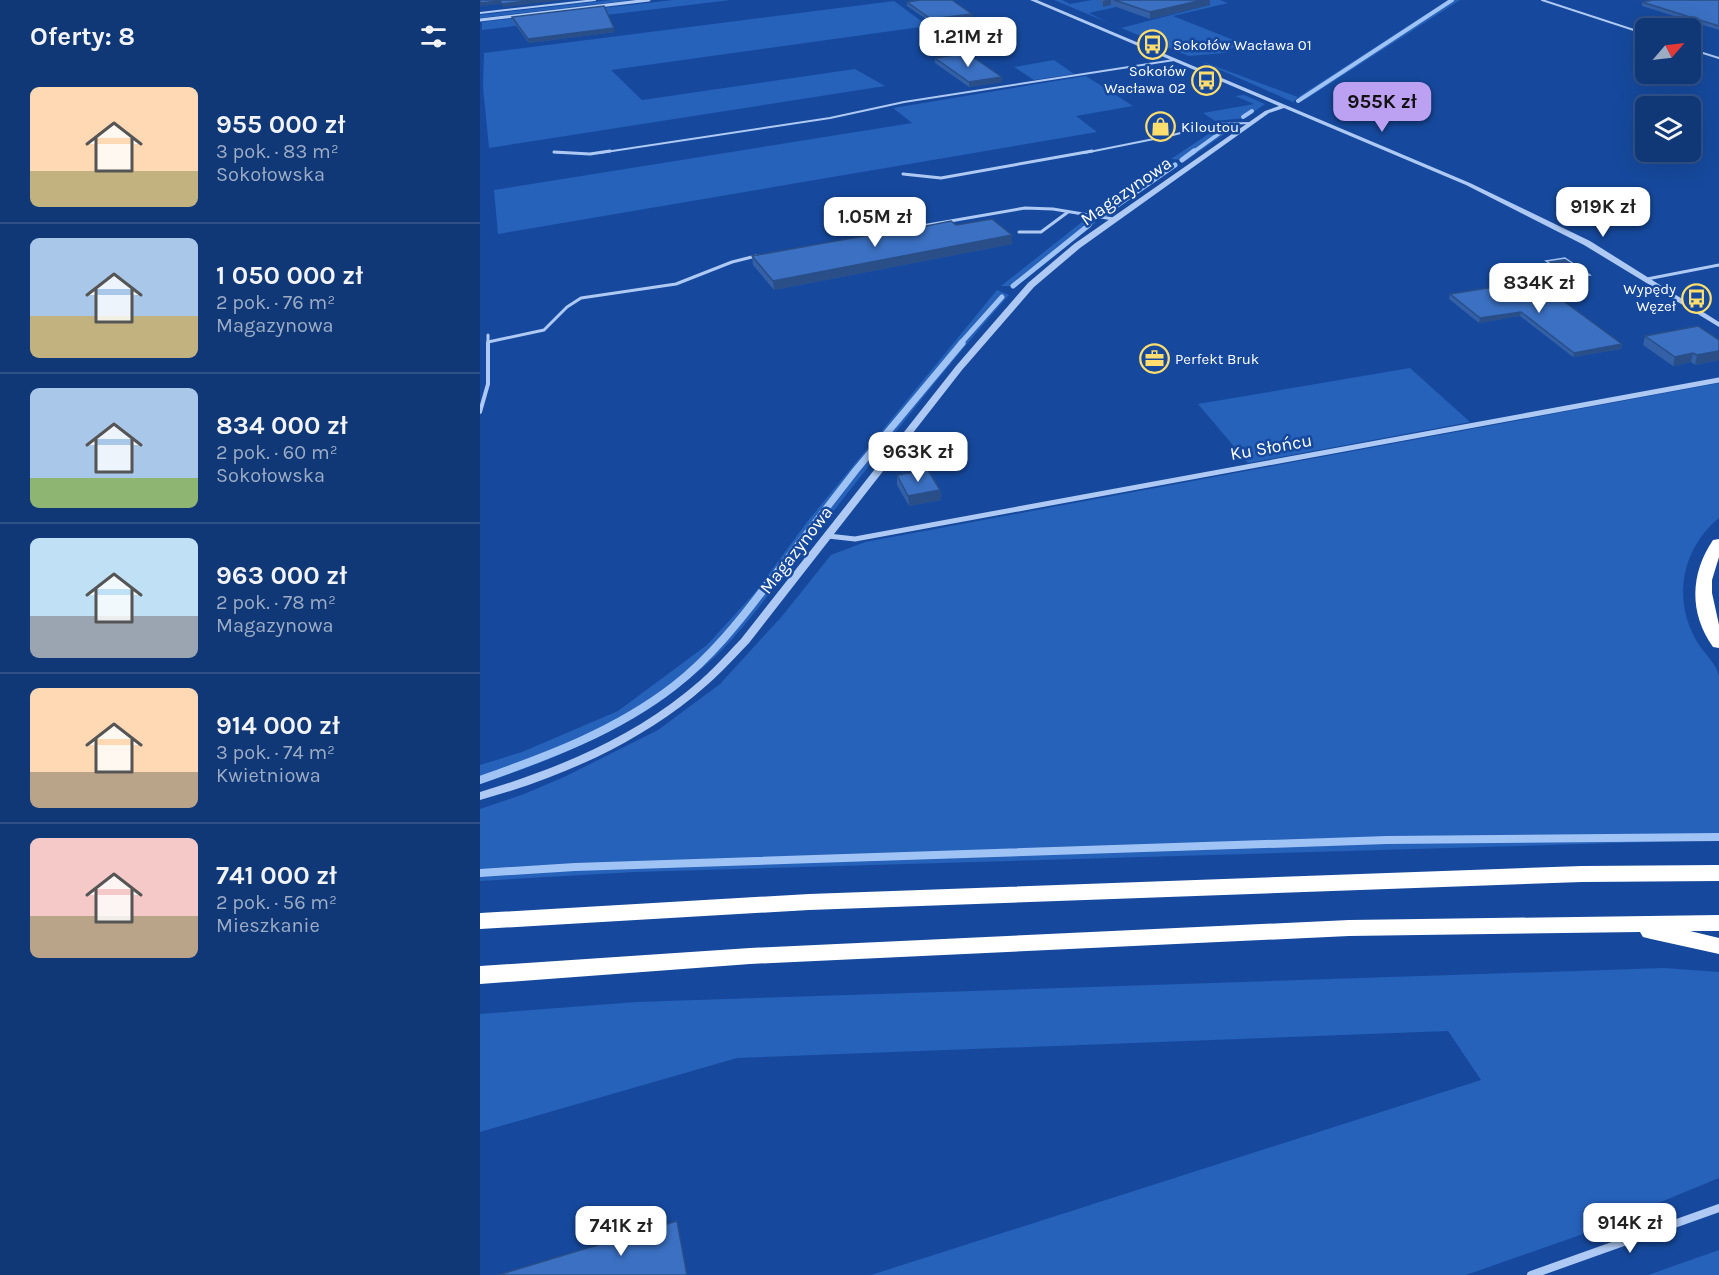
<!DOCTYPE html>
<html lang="pl">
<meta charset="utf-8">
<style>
body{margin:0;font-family:Karla,sans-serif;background:#193f7b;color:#f1f3f6;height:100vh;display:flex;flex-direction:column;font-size:22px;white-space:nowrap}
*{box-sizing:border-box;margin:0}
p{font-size:20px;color:#9cacc5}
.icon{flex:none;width:33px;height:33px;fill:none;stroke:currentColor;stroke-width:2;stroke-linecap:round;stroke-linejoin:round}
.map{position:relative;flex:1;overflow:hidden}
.sheet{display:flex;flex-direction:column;background:#103776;width:480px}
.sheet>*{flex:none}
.needle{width:39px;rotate:62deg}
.tools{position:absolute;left:1155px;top:18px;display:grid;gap:12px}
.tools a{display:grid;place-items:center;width:66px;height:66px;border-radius:9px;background:#103776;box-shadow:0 6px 24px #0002,0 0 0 2px #305188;font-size:30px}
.price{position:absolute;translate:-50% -51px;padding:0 14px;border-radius:12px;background:#fff;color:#222;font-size:20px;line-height:39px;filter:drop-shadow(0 2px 3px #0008)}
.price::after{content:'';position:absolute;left:50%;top:36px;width:18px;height:14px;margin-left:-9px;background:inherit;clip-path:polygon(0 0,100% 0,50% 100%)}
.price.selected{background:#bca0f2;color:#111}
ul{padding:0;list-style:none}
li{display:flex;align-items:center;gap:18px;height:150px;padding:0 30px}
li+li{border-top:2px solid #305188}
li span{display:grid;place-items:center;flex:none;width:168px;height:120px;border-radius:9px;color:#555}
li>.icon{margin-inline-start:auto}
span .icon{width:72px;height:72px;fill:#fffc;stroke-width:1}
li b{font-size:26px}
h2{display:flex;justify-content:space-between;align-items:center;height:72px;padding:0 30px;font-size:26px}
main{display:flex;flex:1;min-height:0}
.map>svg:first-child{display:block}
.green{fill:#2661ba}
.water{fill:#2d5291;stroke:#a0c3f5;stroke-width:1.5}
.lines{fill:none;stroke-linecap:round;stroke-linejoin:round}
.stream-far3{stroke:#a0c3f5;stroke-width:4}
.stream-far2{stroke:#a0c3f5;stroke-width:5}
.stream-far1{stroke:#a0c3f5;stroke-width:7}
.stream{stroke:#a0c3f5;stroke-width:8}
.service-far2{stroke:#aec9f3;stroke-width:2}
.service-far1{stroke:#aec9f3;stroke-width:3}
.service{stroke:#aec9f3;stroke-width:4}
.minor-far2{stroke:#aec9f3;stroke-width:3}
.minor-far1{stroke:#aec9f3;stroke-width:5}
.minor{stroke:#aec9f3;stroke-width:8}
.tertiary{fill:#aec9f3;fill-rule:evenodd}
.motorway{fill:#fff;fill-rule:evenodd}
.wall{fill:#3360a7}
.shaded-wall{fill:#294e88}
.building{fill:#3b70c2;stroke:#294e88;stroke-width:1.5}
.labels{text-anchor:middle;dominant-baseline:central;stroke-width:5;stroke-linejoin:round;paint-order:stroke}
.far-poi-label{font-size:15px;fill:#fff;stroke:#16499d;text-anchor:start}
.street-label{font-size:18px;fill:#fff;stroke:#16499d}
</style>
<main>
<section class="sheet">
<h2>Oferty: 8<svg class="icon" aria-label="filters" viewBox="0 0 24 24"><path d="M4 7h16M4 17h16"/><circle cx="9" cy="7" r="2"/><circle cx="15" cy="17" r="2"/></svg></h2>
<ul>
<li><span style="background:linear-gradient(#ffd9b3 70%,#c2b280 0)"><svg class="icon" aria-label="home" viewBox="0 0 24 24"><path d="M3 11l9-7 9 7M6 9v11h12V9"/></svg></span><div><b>955 000 zł</b><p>3 pok. · 83 m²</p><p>Sokołowska</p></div></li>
<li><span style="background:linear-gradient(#a9c7e8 65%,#c2b280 0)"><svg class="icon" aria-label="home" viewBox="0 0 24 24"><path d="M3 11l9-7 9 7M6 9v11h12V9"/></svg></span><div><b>1 050 000 zł</b><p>2 pok. · 76 m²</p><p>Magazynowa</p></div></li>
<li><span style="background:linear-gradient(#a9c7e8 75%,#8fb573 0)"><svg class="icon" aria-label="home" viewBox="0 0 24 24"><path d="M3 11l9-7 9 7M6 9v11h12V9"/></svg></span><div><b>834 000 zł</b><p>2 pok. · 60 m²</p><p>Sokołowska</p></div></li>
<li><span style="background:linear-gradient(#bfe0f5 65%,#9aa5b1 0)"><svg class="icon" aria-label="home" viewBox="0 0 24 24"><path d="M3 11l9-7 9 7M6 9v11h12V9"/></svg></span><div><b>963 000 zł</b><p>2 pok. · 78 m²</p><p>Magazynowa</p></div></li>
<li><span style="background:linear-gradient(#ffd9b3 70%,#b9a48a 0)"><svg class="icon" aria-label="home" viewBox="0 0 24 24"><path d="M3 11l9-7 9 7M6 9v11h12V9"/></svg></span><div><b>914 000 zł</b><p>3 pok. · 74 m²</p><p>Kwietniowa</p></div></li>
<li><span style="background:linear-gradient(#f6c9c9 65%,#b9a48a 0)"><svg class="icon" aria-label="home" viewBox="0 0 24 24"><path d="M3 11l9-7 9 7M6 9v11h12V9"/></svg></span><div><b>741 000 zł</b><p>2 pok. · 56 m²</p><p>Mieszkanie</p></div></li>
</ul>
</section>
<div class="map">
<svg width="1239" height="1275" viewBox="0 0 1239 1275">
<rect width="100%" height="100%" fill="#16499d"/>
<!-- green -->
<g class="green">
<path d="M131,0H152L0,18V15Z"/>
<path d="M193,0H251L2,30V22Z"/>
<path d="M574,0H582L590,4L612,0H668L609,13L629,23Z"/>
<path d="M717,0H740L748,3L693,16L761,43L744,53L709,56L641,28L730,5Z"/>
<path d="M968,0H980L826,99L818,97L813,102L718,60L818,97Z"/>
<path d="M414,1L448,26L131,70L162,100L375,69L405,86L9,148L3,87L4,53Z"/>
<path d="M574,60L594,74L554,80L534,67Z"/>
<path d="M606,76L653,106L596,116L617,132L18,234L14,190L432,123L413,108Z"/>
<path d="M764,95L785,104L765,118L735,121L723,113L774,104L755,96Z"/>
<path d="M752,124L755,126L753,128L707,160L691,159L742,125Z"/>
<path d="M687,161L698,166L630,213H614Z"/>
<path d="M607,218L616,222L537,286H521Z"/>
<path d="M517,290L529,295C459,374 395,459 329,542C299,579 263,633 227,664C161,720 84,759 0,783V765L42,752L138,711L227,645L277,590L327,522Z"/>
<path d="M930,368L990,422L768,463L718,404Z"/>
<path d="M1239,383V518C1200,550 1192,603 1219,645C1225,654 1237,665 1239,676C1239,692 1239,710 1239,726C1239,764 1239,802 1239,840L155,872L0,881V809L44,794L84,777L178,730L240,684L303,615L351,555L385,542Z"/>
<path d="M1184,968L1239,972V1178L1103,1234L986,1275H391L1001,1080L968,1031L257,1058L0,1132V1014L157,1002Z"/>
<path d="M1239,1250V1275H1168Z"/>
</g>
<!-- water -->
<path class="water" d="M1085,258L1110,275L1091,278L1066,261Z"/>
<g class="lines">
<!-- stream-far3 -->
<g class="stream-far3">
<path d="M818,101L972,0"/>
<path d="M763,117L772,111"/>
<path d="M712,153L751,125"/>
</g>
<!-- stream-far2 -->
<g class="stream-far2">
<path d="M702,160L714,151"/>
<path d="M626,213L695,165"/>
<path d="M533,286L609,225"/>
<path d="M480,344L522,297"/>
</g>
<!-- stream-far1 -->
<path class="stream-far1" d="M286,586L376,470L482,343"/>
<!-- stream -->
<g class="stream">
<path d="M0,780C68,756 136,731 194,686C230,658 260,621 287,585"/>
<path d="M0,873L95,867L907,840L1239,837"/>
</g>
<!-- service-far2 -->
<g class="service-far2">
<path d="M1062,0L1166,34"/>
<path d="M0,13L115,0"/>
<path d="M1210,49L1239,58"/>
<path d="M74,152L87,153"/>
<path d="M119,153L350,118L424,102L694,60"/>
<path d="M604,153L689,136L735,124L771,123"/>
</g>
<!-- service-far1 -->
<g class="service-far1">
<path d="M74,152L110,154L130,151"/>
<path d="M423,174L461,178L612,151"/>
<path d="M539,232H561L588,212"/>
<path d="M384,236L545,208L573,209L633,219"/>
<path d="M1167,279L1239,265"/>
<path d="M8,335V344"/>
<path d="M8,342L64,330L87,307L101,298L196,284L252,262L276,256"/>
</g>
<!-- service -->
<path class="service" d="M0,412L8,384V343"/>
<!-- minor-far2 -->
<path class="minor-far2" d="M0,20L169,0"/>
<!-- minor-far1 -->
<path class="minor-far1" d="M348,536L375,539L1239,380"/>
<!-- minor -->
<path class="minor" d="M1051,1275L1239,1208"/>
<!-- tertiary -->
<path class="tertiary" d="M550,0H557L990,183L1110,241L1239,322V327L1104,245L986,185L804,108L789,113L600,248L554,287L482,370L269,643C251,662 233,681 213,697C151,747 76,779 0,800V792C73,770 145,741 205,693C226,677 243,658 261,639L476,366L548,283L594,244L785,111L799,106Z"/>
<!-- motorway -->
<g class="motorway">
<path d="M1239,539V557L1232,580V593L1239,625V648L1233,647C1209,613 1210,574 1233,540Z"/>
<path d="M1239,865V881L1102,882L329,910L0,929V913L329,894L1102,866Z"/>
<path d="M1239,915V931H1210L1239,938V954L1171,939L1163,937L1160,932L869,936L270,964L0,984V966L270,948L869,920Z"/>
</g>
</g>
<!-- wall -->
<g class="wall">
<path d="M616,0H730V5L670,19L631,5L623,7L621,2Z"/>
<path d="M1239,0V30L1162,6V2Z"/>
<path d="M427,2L492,18L452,23L427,6Z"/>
<path d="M32,17L135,32L49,43L32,20Z"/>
<path d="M455,58L522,82L489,87L455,63Z"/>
<path d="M476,225L532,235V244L294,290L273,265L272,256Z"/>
<path d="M1052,281L1142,344L1141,349L1093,357L1040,316L999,323L969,299L970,294Z"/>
<path d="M1165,336L1239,340V360L1215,365L1211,362L1193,366L1163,345Z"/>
<path d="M417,475L460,490L461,500L429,506L417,485Z"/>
</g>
<!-- shaded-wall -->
<g class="shaded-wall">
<path d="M55,0H85L23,7L22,4Z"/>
<path d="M627,0H631V5L623,7V1Z"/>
<path d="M723,0H730V5L670,19V12Z"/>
<path d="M20,1L21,4L0,6V3Z"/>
<path d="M492,14V18L452,23L451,19Z"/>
<path d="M134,28L135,32L49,43L48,39Z"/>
<path d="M522,77V82L489,87V82Z"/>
<path d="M532,235V244L294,290L293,281Z"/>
<path d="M1041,312L1040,316L999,323L1000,318Z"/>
<path d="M1142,344L1141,349L1093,357L1094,353Z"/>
<path d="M1239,351V360L1215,365L1217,355Z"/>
<path d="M1213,353L1211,362L1193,366L1195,357Z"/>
<path d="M460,490L461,500L429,506L428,496Z"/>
</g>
<!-- building -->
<g class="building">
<path d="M0,0H55L22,4L20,1L0,3Z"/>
<path d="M440,0H472L492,14L451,19L427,2Z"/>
<path d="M634,0H723L670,12Z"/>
<path d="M1173,0H1239V26L1162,2Z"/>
<path d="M124,6L134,28L48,39L32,17Z"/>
<path d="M487,53L522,77L489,82L455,58Z"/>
<path d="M512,219L532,235L293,281L272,256L389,235L392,237L471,221L476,225Z"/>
<path d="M1052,281L1063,290L1067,289L1142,344L1094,353L1041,312L1000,318L970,294Z"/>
<path d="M1218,326L1239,340V351L1217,355L1213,353L1195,357L1165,336Z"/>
<path d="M448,470L460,490L428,496L417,475Z"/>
<path d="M197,1221L207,1275H18Z"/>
</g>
<!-- icons -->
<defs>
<symbol id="bus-ring" viewBox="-11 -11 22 22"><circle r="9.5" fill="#16499d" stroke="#ffde6f" stroke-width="1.5"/><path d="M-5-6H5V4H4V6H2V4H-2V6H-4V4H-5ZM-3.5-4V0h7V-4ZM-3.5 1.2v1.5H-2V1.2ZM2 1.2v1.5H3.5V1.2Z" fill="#ffde6f"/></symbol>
<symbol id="shop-ring" viewBox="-11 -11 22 22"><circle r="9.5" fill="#16499d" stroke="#ffde6f" stroke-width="1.5"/><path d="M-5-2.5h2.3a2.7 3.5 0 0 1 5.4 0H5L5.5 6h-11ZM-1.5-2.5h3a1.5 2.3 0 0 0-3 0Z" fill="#ffde6f"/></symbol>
<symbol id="office-ring" viewBox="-11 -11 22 22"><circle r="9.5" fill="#16499d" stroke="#ffde6f" stroke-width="1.5"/><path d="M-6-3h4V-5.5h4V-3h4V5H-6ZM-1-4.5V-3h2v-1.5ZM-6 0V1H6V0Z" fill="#ffde6f"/></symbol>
</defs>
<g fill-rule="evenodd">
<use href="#bus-ring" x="656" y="28" width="33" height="33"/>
<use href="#bus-ring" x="710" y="64" width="33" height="33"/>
<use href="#shop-ring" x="664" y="110" width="33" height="33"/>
<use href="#bus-ring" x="1200" y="282" width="33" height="33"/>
<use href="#office-ring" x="658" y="342" width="33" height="33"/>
</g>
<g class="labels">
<!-- far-poi labels -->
<g class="far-poi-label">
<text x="693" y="45">Sokołów Wacława 01</text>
<text x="706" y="71" text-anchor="end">Sokołów<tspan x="706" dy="17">Wacława 02</tspan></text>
<text x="701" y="127">Kiloutou</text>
<text x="1196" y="289" text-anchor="end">Wypędy<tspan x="1196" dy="17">Węzeł</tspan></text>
<text x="695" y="359">Perfekt Bruk</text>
</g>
<!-- street labels -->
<g class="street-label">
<text transform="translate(646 191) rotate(-35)">Magazynowa</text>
<text transform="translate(791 447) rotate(-10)">Ku Słońcu</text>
<text transform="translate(316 550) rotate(-52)">Magazynowa</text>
</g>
</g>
</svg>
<div class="tools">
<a><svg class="needle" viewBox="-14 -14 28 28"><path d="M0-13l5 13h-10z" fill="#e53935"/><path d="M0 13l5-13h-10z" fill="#9cacc5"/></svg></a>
<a><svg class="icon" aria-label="layers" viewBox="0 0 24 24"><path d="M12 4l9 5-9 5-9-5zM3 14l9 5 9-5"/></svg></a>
</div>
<b class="price" style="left:488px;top:68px">1.21M zł</b>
<b class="price selected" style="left:902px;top:133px">955K zł</b>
<b class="price" style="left:1123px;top:238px">919K zł</b>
<b class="price" style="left:395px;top:248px">1.05M zł</b>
<b class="price" style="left:1059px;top:314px">834K zł</b>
<b class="price" style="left:438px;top:483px">963K zł</b>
<b class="price" style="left:1150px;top:1254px">914K zł</b>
<b class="price" style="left:141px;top:1257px">741K zł</b>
</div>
</main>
